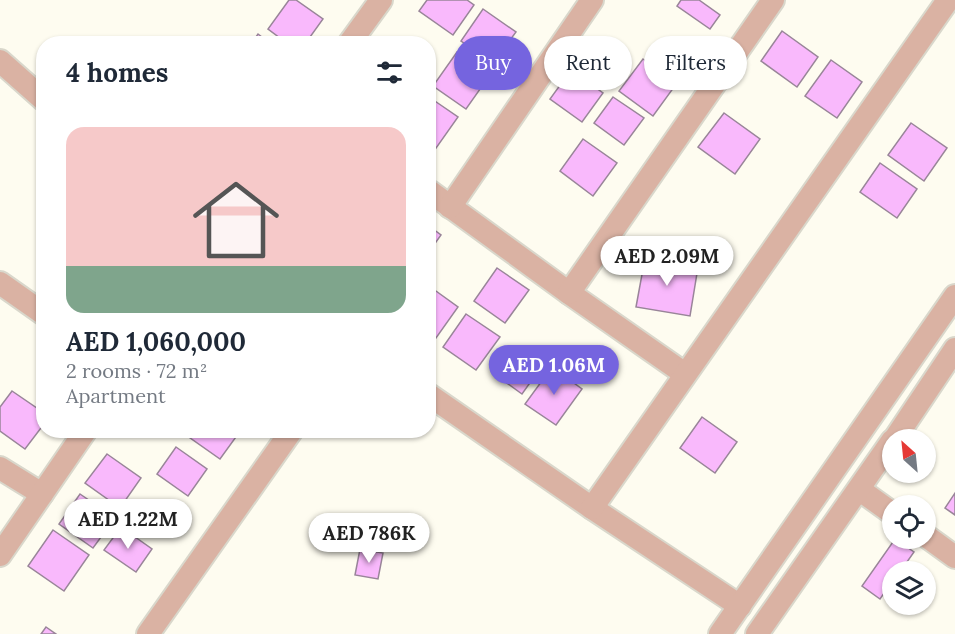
<!DOCTYPE html>
<meta charset="utf-8">
<style>
body{margin:0;font-family:Lora,serif;background:#f2f2f3;color:#1f2937;height:100vh;display:flex;flex-direction:column;font-size:22px;white-space:nowrap}
*{box-sizing:border-box;margin:0}
p{font-size:20px;color:#747a83}
.icon{flex:none;width:33px;height:33px;fill:none;stroke:currentColor;stroke-width:2;stroke-linecap:round;stroke-linejoin:round}
.map{position:relative;flex:1;overflow:hidden}
.details{position:absolute;left:36px;top:36px;width:400px;height:402px;display:flex;flex-direction:column;background:#fff;border-radius:24px;box-shadow:0 2px 4px #0004}
.details>*{flex:none}
.guide{position:absolute;left:454px;top:36px;width:410px;height:54px;display:flex;gap:12px}
.needle{width:39px;rotate:333deg}
.controls{position:absolute;left:882px;top:429px;display:grid;gap:12px}
.controls a{display:grid;place-items:center;width:54px;height:54px;border-radius:50%;background:#fff;box-shadow:0 2px 4px #0004;font-size:30px}
.price{position:absolute;translate:-50% -51px;padding:0 14px;border-radius:21px;background:#fff;color:#222;font-size:20px;line-height:39px;filter:drop-shadow(0 2px 3px #0008)}
.price::after{content:'';position:absolute;left:50%;top:36px;width:18px;height:14px;margin-left:-9px;background:inherit;clip-path:polygon(0 0,100% 0,50% 100%)}
.price.active{background:#7564df;color:#fff}
ul{padding:0;list-style:none}
li{display:grid;align-content:center;gap:12px;height:318px;padding:0 30px}
li+li{border-top:2px solid #e0e1e3}
li span{display:grid;place-items:center;height:186px;border-radius:18px;color:#555}
li>.icon{margin-inline-start:auto}
span .icon{width:108px;height:108px;fill:#fffc;stroke-width:1}
li b{font-size:26px}
h2{display:flex;justify-content:space-between;align-items:center;height:72px;padding:0 30px;font-size:26px}
.tag{padding:0 21px;border-radius:27px;background:#fff;box-shadow:0 2px 4px #0004;font-size:21px;line-height:54px}
.tag.active{background:#7564df;color:#fff}
.map>svg:first-child{display:block}
.building{fill:#f9b9fc;stroke:#998599;stroke-width:1.5}
.lines{fill:none;stroke-linecap:round;stroke-linejoin:round}
.minor-casing{stroke:#d9d7cb;stroke-width:26}
.minor{stroke:#dab2a3;stroke-width:22}
</style>
<div class="map">
<svg width="955" height="634" viewBox="0 0 955 634">
<rect width="100%" height="100%" fill="#fefcf0"/>
<!-- building -->
<g class="building">
<path d="M289,0H296L323,19L305,44H288L268,29Z"/>
<path d="M427,0H467L474,5L453,35L419,11Z"/>
<path d="M681,0H699L720,15L710,29L677,6Z"/>
<path d="M483,9L516,32L493,63L461,41Z"/>
<path d="M782,31L818,57L797,87L761,61Z"/>
<path d="M258,34L271,44H251Z"/>
<path d="M457,52L490,75L466,109L433,86Z"/>
<path d="M643,59L677,83L653,116L619,91Z"/>
<path d="M831,60L862,82L837,118L805,96Z"/>
<path d="M571,70L603,93L582,122L550,99Z"/>
<path d="M429,97L458,117L434,151L429,147Z"/>
<path d="M613,97L644,118L624,145L594,123Z"/>
<path d="M724,113L760,139L735,174L698,147Z"/>
<path d="M911,123L947,148L924,181L888,155Z"/>
<path d="M583,139L617,163L593,196L560,171Z"/>
<path d="M880,163L917,189L897,218L860,192Z"/>
<path d="M429,226L441,235L429,252Z"/>
<path d="M44,256V270L37,266Z"/>
<path d="M645,258L698,267L690,316L636,307Z"/>
<path d="M497,268L529,290L505,323L474,301Z"/>
<path d="M429,286L458,307L436,338L429,333Z"/>
<path d="M466,314L500,337L476,370L443,347Z"/>
<path d="M517,348L542,366L522,394L497,376Z"/>
<path d="M552,367L582,389L556,425L525,404Z"/>
<path d="M12,391L44,413V424L25,449L0,431V407Z"/>
<path d="M702,417L737,442L715,473L680,448Z"/>
<path d="M190,430H241L220,459L186,435Z"/>
<path d="M176,447L207,469L188,496L157,474Z"/>
<path d="M107,454L141,478L120,508L85,483Z"/>
<path d="M955,493V515L945,508Z"/>
<path d="M80,494L115,518L93,548L59,524Z"/>
<path d="M121,527L152,549L136,572L104,550Z"/>
<path d="M53,530L89,555L64,591L28,566Z"/>
<path d="M895,539L914,552L900,572H892V582L880,599L862,586Z"/>
<path d="M360,549L383,553L378,579L355,575Z"/>
<path d="M46,627L56,634H41Z"/>
</g>
<g class="lines">
<defs>
<g id="minor">
<path d="M349,44L381,0"/>
<path d="M0,61L44,100"/>
<path d="M429,191L569,293L685,374"/>
<path d="M450,207L592,0"/>
<path d="M0,283L44,314"/>
<path d="M569,293L773,0"/>
<path d="M429,395L592,508L740,606"/>
<path d="M894,440L955,349"/>
<path d="M0,468L42,494"/>
<path d="M860,490L892,513"/>
<path d="M592,508L948,0"/>
<path d="M926,536L955,557"/>
<path d="M0,555L86,430"/>
<path d="M148,634L292,430"/>
<path d="M720,634L955,296"/>
<path d="M757,634L892,441"/>
</g>
</defs>
<!-- minor casing -->
<use href="#minor" class="minor-casing"/>
<!-- minor -->
<use href="#minor" class="minor"/>
</g>
</svg>
<div class="controls">
<a><svg class="needle" viewBox="-14 -14 28 28"><path d="M0-13l5 13h-10z" fill="#e53935"/><path d="M0 13l5-13h-10z" fill="#747a83"/></svg></a>
<a><svg class="icon" aria-label="locate" viewBox="0 0 24 24"><circle cx="12" cy="12" r="6"/><path d="M12 2v4M12 18v4M2 12h4M18 12h4"/></svg></a>
<a><svg class="icon" aria-label="layers" viewBox="0 0 24 24"><path d="M12 4l9 5-9 5-9-5zM3 14l9 5 9-5"/></svg></a>
</div>
<b class="price" style="left:667px;top:287px">AED 2.09M</b>
<b class="price active" style="left:554px;top:396px">AED 1.06M</b>
<b class="price" style="left:128px;top:550px">AED 1.22M</b>
<b class="price" style="left:369px;top:564px">AED 786K</b>
<div class="guide">
<a class="tag active">Buy</a>
<a class="tag">Rent</a>
<a class="tag">Filters</a>
</div>
<section class="details">
<h2>4 homes<svg class="icon" aria-label="filters" viewBox="0 0 24 24"><path d="M4 7h16M4 17h16"/><circle cx="9" cy="7" r="2"/><circle cx="15" cy="17" r="2"/></svg></h2>
<ul>
<li><span style="background:linear-gradient(#f6c9c9 75%,#7fa58c 0)"><svg class="icon" aria-label="home" viewBox="0 0 24 24"><path d="M3 11l9-7 9 7M6 9v11h12V9"/></svg></span><div><b>AED 1,060,000</b><p>2 rooms · 72 m²</p><p>Apartment</p></div></li>
</ul>
</section>
</div>
